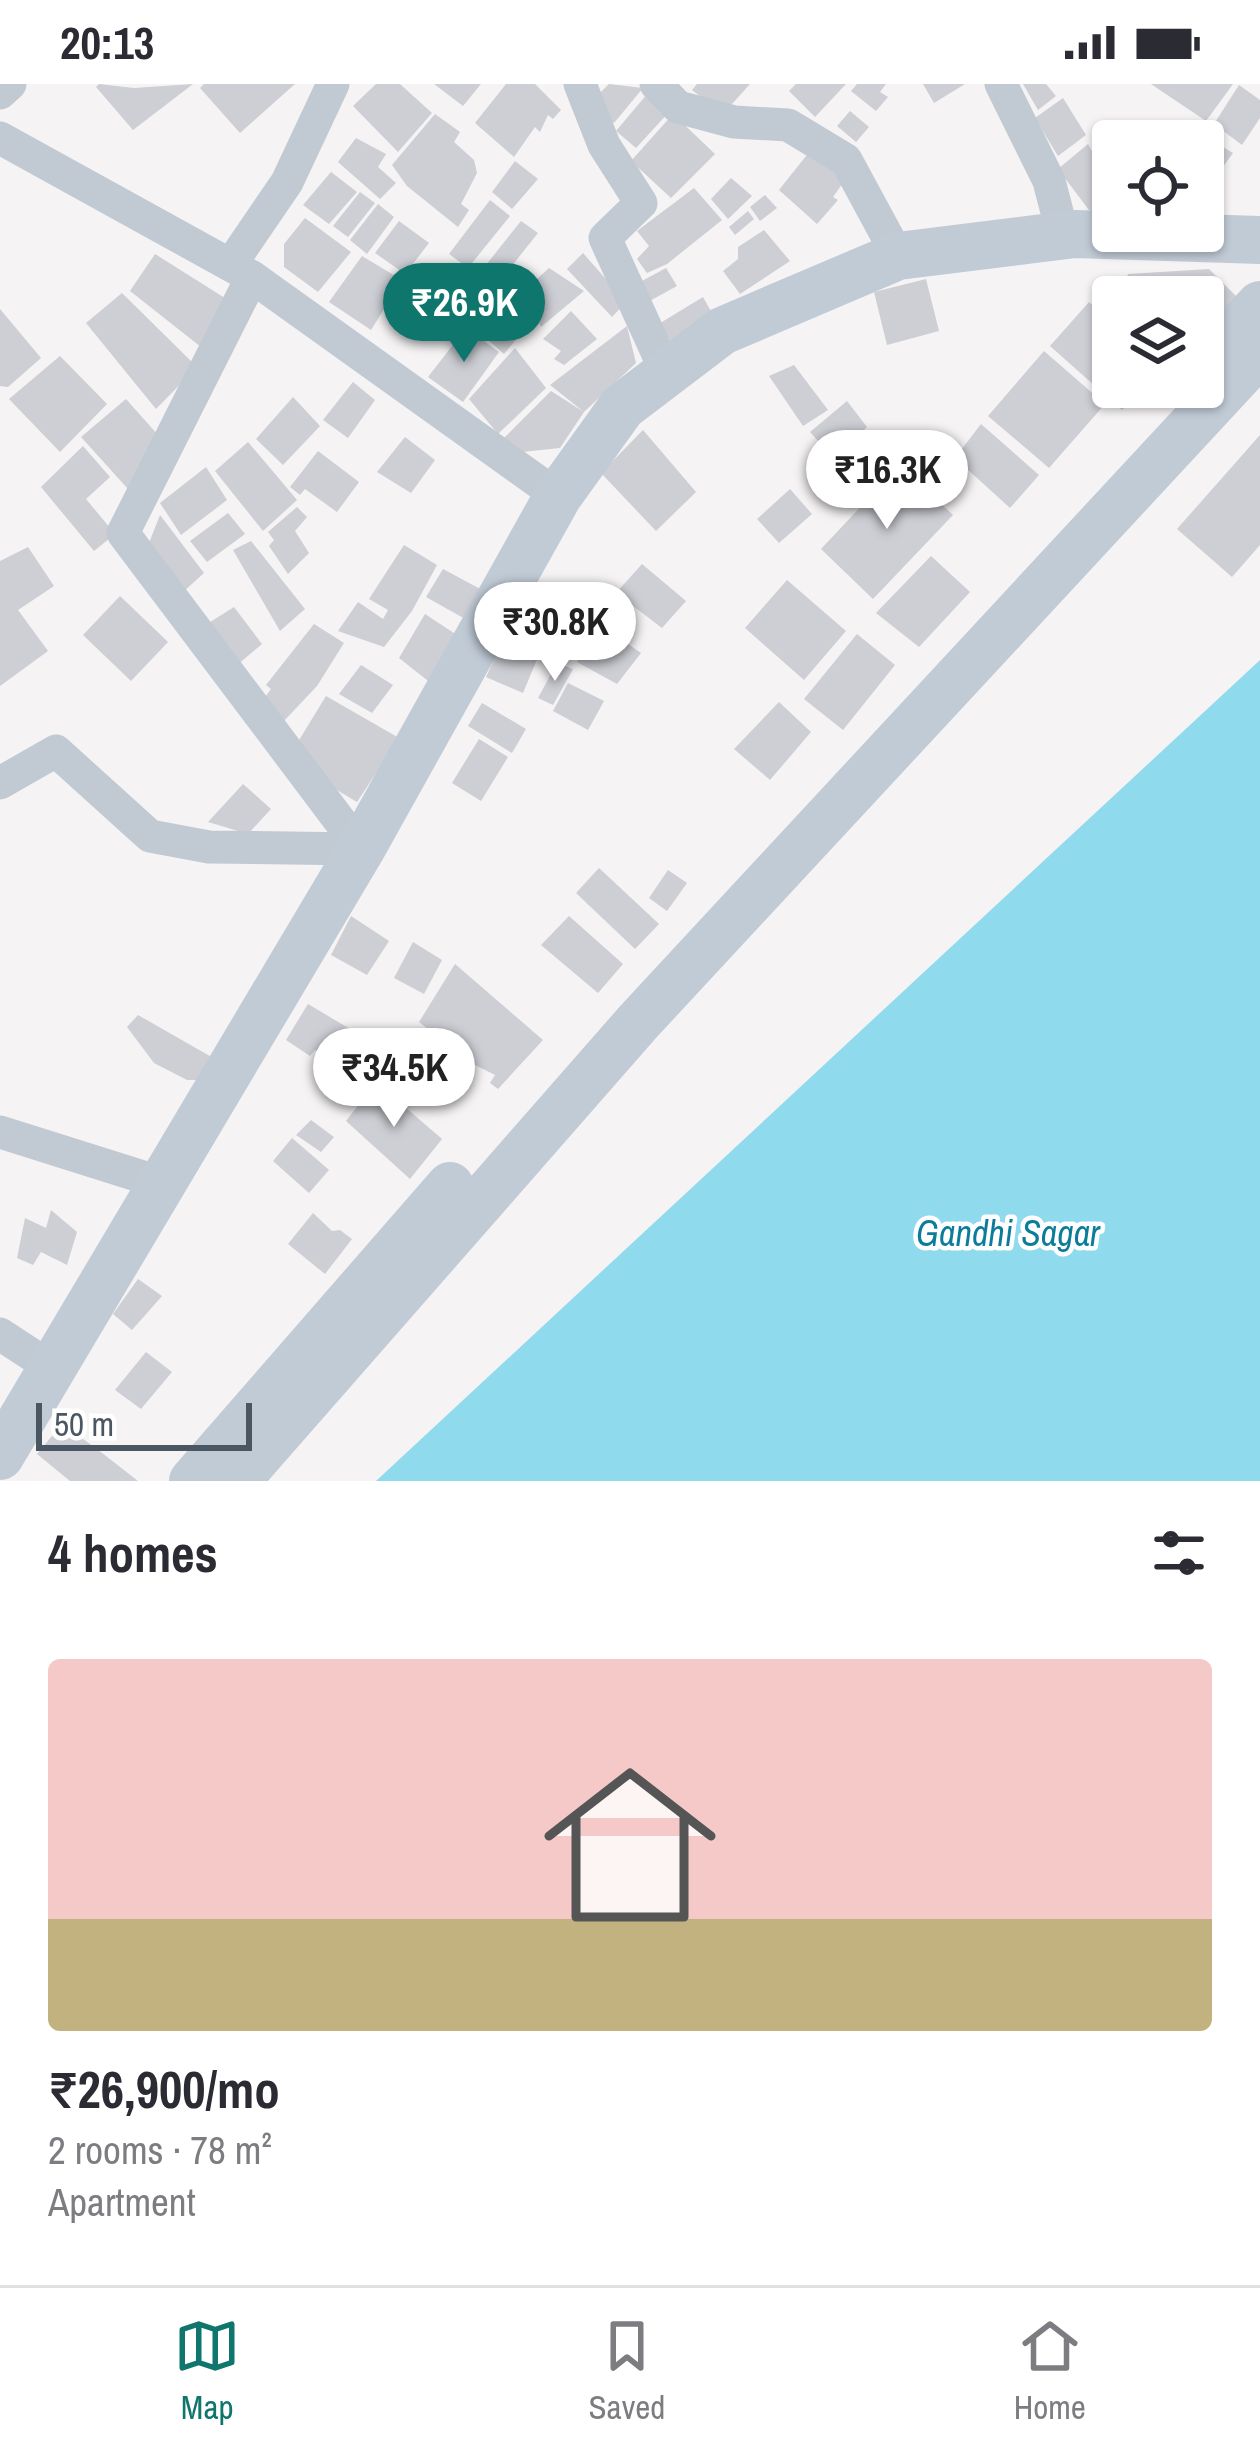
<!DOCTYPE html>
<meta charset="utf-8">
<style>
body{margin:0;font-family:"Archivo Narrow",sans-serif;background:#f7f7f7;color:#2b2b33;height:100vh;display:flex;flex-direction:column;font-size:45px;white-space:nowrap}
*{box-sizing:border-box;margin:0}
p{font-size:39px;color:#7c7c81}
.icon{flex:none;width:66px;height:66px;fill:none;stroke:currentColor;stroke-width:2;stroke-linecap:round;stroke-linejoin:round}
.map{position:relative;height:1397px;overflow:hidden}
.details{display:flex;flex-direction:column;background:#fff;flex:1}
.details>*{flex:none}
.tools{position:absolute;left:1092px;top:36px;display:grid;gap:24px}
.tools a{display:grid;place-items:center;width:132px;height:132px;border-radius:12px;background:#fff;box-shadow:0 3px 9px #0004;font-size:60px}
.scale{position:absolute;left:36px;bottom:30px;width:216px;box-sizing:border-box;padding-left:12px;border:6px solid #4a5661;border-top:0;font-size:33px;line-height:42px;white-space:nowrap;color:#4a5661;-webkit-text-stroke:9px #fff;paint-order:stroke}
.price{position:absolute;translate:-50% -102px;padding:0 27px;border-radius:42px;background:#fff;color:#222;font-size:39px;line-height:78px;filter:drop-shadow(0 3px 6px #0008)}
.price::after{content:'';position:absolute;left:50%;top:72px;width:36px;height:27px;margin-left:-18px;background:inherit;clip-path:polygon(0 0,100% 0,50% 100%)}
.price.current{background:#0f766e;color:#fff}
ul{padding:0;list-style:none}
li{display:grid;align-content:center;gap:24px;height:636px;padding:0 48px}
li+li{border-top:3px solid #e1e1e2}
li span{display:grid;place-items:center;height:372px;border-radius:12px;color:#555}
li>.icon{margin-inline-start:auto}
span .icon{width:216px;height:216px;fill:#fffc;stroke-width:1}
li b{font-size:51px}
h2{display:flex;justify-content:space-between;align-items:center;height:144px;padding:0 48px;font-size:51px}
.status{display:flex;justify-content:space-between;align-items:center;height:84px;padding:0 60px;background:#fff;direction:ltr}
.status svg{height:33px;fill:currentColor}
.dock{display:flex;justify-content:space-around;align-items:center;height:168px;border-top:3px solid #e1e1e2;background:#fff;font-size:33px;color:#7c7c81}
.dock a{display:grid;justify-items:center;gap:6px}
.dock .current{color:#0f766e}
.map>svg:first-child{display:block}
.water{fill:#90daee}
.building{fill:#cdcfd5}
.lines{fill:none;stroke-linecap:round;stroke-linejoin:round}
.street{stroke:#c1cad2;stroke-width:33}
.secondary{stroke:#c1cbd6;stroke-width:48}
.labels{text-anchor:middle;dominant-baseline:central;stroke-width:9;stroke-linejoin:round;paint-order:stroke}
.water-label{font-size:36px;font-style:italic;fill:#0c7c9b;stroke:#fff}
</style>
<div class="status"><b>20:13</b><svg viewBox="0 0 49 12"><path d="M0 12V9h3v3zM5 12V6h3v6zM10 12V3h3v9zM15 12V0h3v12zM26 1h20v11H26zM47 4h2v5h-2z"/></svg></div>
<div class="map">
<svg width="1260" height="1397" viewBox="0 0 1260 1397">
<rect width="100%" height="100%" fill="#f5f3f3"/>
<!-- water -->
<path class="water" d="M1260,576V1397H376Z"/>
<!-- building -->
<g class="building">
<path d="M99,0L134,4L193,0L133,46L96,3Z"/>
<path d="M204,0H295L240,49L200,4Z"/>
<path d="M376,0H400L432,29L398,68L353,22Z"/>
<path d="M434,0H481L463,22Z"/>
<path d="M506,0H535L561,26L553,35L548,31L540,48L535,43L514,73L475,39Z"/>
<path d="M609,0L643,4L614,39L597,26L598,11Z"/>
<path d="M697,0H750L723,30L692,6Z"/>
<path d="M796,0H846L815,33L789,7Z"/>
<path d="M857,0H886L880,8L888,13L876,27L851,7Z"/>
<path d="M923,0H965L934,19Z"/>
<path d="M1023,0H1046L1056,12L1038,26Z"/>
<path d="M1151,0H1233L1206,37Z"/>
<path d="M1239,1L1260,16V34L1242,61L1214,40Z"/>
<path d="M648,9L669,28L636,64L616,47Z"/>
<path d="M1063,14L1086,51L1058,72L1035,34Z"/>
<path d="M850,27L869,43L856,58L837,42Z"/>
<path d="M435,30L460,48L454,58L474,76L477,89L461,120L469,126L458,143L407,102L392,81Z"/>
<path d="M673,30L715,70L671,114L631,77Z"/>
<path d="M1173,42L1184,57H1153Z"/>
<path d="M356,54L386,70L378,83L396,99L380,115L338,78Z"/>
<path d="M1208,54L1233,69L1203,110V58Z"/>
<path d="M1088,60L1113,106V120L1092,130L1058,85Z"/>
<path d="M810,67L845,96L833,113L838,116L817,140L779,106Z"/>
<path d="M515,77L538,95L512,125L492,108Z"/>
<path d="M331,88L357,108L329,140L303,121Z"/>
<path d="M731,94L752,112L728,135L711,115Z"/>
<path d="M694,104L722,136L667,180L647,189L637,175L649,162L637,147Z"/>
<path d="M360,108L375,119L348,153L333,142Z"/>
<path d="M765,111L777,124L760,137L750,123Z"/>
<path d="M490,116L510,132L468,184L449,170Z"/>
<path d="M378,120L394,133L367,170L350,156Z"/>
<path d="M748,127L754,135L735,151L729,143Z"/>
<path d="M305,134L351,168L318,208L284,183V160Z"/>
<path d="M399,137L429,159L405,190L375,169Z"/>
<path d="M521,137L538,149L499,198L482,186Z"/>
<path d="M764,146L790,177L740,210L723,187L738,175V163Z"/>
<path d="M583,169L626,218L612,233L567,185Z"/>
<path d="M155,170L228,216L201,263L130,207Z"/>
<path d="M362,172L402,196L371,246L329,218Z"/>
<path d="M450,181L472,199L458,219L446,211L445,189Z"/>
<path d="M549,184L584,207L541,243L525,206Z"/>
<path d="M666,184L677,202L646,219L642,197Z"/>
<path d="M1209,185L1244,220L1203,260V213H1120L1128,190Z"/>
<path d="M926,195L939,247L887,261L874,208Z"/>
<path d="M485,198L509,216L493,232L505,243L518,227L532,236L504,270L459,230Z"/>
<path d="M122,209L197,283L156,325L86,239Z"/>
<path d="M703,213L717,238L679,266L657,241Z"/>
<path d="M1089,218L1113,240V303H1143L1122,326L1050,262Z"/>
<path d="M0,225L41,274L8,303L0,302Z"/>
<path d="M571,227L597,255L564,281L554,275L561,267L543,255Z"/>
<path d="M627,242L636,279L584,328L560,364L522,368L504,354L551,307L584,328L550,301Z"/>
<path d="M466,244L499,268L463,318L428,293Z"/>
<path d="M515,264L546,304L498,350L469,315Z"/>
<path d="M1044,267L1105,320L1049,384L988,332Z"/>
<path d="M60,272L107,320L60,368L9,315Z"/>
<path d="M794,281L828,326L803,342L769,292Z"/>
<path d="M353,298L375,316L348,354L323,336Z"/>
<path d="M293,313L320,342L283,381L256,355Z"/>
<path d="M126,315L166,360L128,405L81,353Z"/>
<path d="M847,317L867,343L833,373L810,348Z"/>
<path d="M981,340L1039,391L1010,424L955,374Z"/>
<path d="M643,346L696,408L656,447L601,389Z"/>
<path d="M1260,351V461L1232,493L1177,445Z"/>
<path d="M405,353L435,376L411,409L377,388Z"/>
<path d="M248,358L297,416L263,447L215,387Z"/>
<path d="M83,362L110,393L86,415L115,450L94,467L41,403Z"/>
<path d="M318,367L359,398L337,428L305,405L300,411L290,403Z"/>
<path d="M900,381L953,431L873,515L821,465Z"/>
<path d="M206,383L227,416L181,451L160,419Z"/>
<path d="M790,405L812,430L779,459L757,435Z"/>
<path d="M297,423L307,433L295,447L309,469L288,490L269,462L274,456L268,448Z"/>
<path d="M228,429L245,450L207,478L190,457Z"/>
<path d="M160,431L204,489L183,508L147,464Z"/>
<path d="M251,457L305,525L280,547L233,466Z"/>
<path d="M404,461L437,481L412,527L384,563L338,547L358,518L383,535L388,526L369,515Z"/>
<path d="M28,463L54,502L18,526L48,567L0,602V477Z"/>
<path d="M931,472L970,508L919,563L876,529Z"/>
<path d="M642,480L686,517L662,544L616,509Z"/>
<path d="M443,485L484,507L467,536L426,513Z"/>
<path d="M787,496L846,547L804,596L745,544Z"/>
<path d="M120,512L168,558L131,597L83,551Z"/>
<path d="M234,523L262,560L236,582L207,540Z"/>
<path d="M425,530L469,559L437,604L399,574Z"/>
<path d="M314,540L344,559L317,602L282,639L260,620L271,605L266,601Z"/>
<path d="M601,541L641,569L617,600L577,578Z"/>
<path d="M857,550L895,581L843,646L804,615Z"/>
<path d="M502,558L538,573L523,609L486,593Z"/>
<path d="M557,579L573,585L553,621L538,614Z"/>
<path d="M361,581L393,601L372,629L339,610Z"/>
<path d="M568,599L604,617L588,646L553,627Z"/>
<path d="M326,612L399,654L357,718L315,693L293,666Z"/>
<path d="M779,618L811,648L770,696L734,665Z"/>
<path d="M482,619L526,645L512,669L468,642Z"/>
<path d="M479,655L508,673L481,717L452,699Z"/>
<path d="M243,700L271,725L248,750L208,738Z"/>
<path d="M599,784L659,840L635,865L576,809Z"/>
<path d="M668,786L687,799L667,827L649,814Z"/>
<path d="M351,832L389,857L367,891L331,871Z"/>
<path d="M569,832L623,880L598,909L541,861Z"/>
<path d="M413,858L442,876L424,910L394,894Z"/>
<path d="M455,880L543,956L498,1005L490,999L495,991L469,978L419,938Z"/>
<path d="M308,920L377,961L357,989L315,966L310,972L286,956Z"/>
<path d="M138,931L222,979L212,996H187L154,979L127,943Z"/>
<path d="M376,998L442,1055L410,1095L346,1037Z"/>
<path d="M311,1036L334,1053L321,1068L296,1051Z"/>
<path d="M292,1054L329,1086L309,1109L273,1077Z"/>
<path d="M51,1126L77,1148L67,1181L41,1168L33,1181L17,1174L25,1134L46,1144Z"/>
<path d="M313,1129L332,1147L340,1146L352,1155L325,1190L288,1160Z"/>
<path d="M138,1195L162,1212L132,1246L113,1230Z"/>
<path d="M146,1268L172,1288L141,1325L115,1306Z"/>
<path d="M62,1340L97,1365L138,1397H70L37,1370Z"/>
</g>
<g class="lines">
<!-- street -->
<g class="street">
<path d="M580,0L604,61L641,119L605,154L668,292"/>
<path d="M656,0L678,23L734,38L788,41L846,76L898,172"/>
<path d="M1001,0L1049,97L1063,151"/>
<path d="M0,9L10,0"/>
<path d="M0,54L252,193L558,412"/>
<path d="M231,180L287,98L333,0"/>
<path d="M0,699L56,667L150,752L209,763L361,765L123,449L252,193"/>
<path d="M0,1048L162,1099"/>
<path d="M0,1250L55,1286"/>
</g>
<!-- secondary -->
<g class="secondary">
<path d="M1203,283L1260,221"/>
<path d="M0,1372L361,765L558,412L622,323L722,247L898,172L1075,150L1260,156"/>
<path d="M193,1397L450,1102"/>
<path d="M236,1397L639,937L1260,268"/>
</g>
</g>
<g class="labels">
<!-- water labels -->
<g class="water-label">
<text x="1008" y="1149">Gandhi Sagar</text>
</g>
</g>
</svg>
<div class="tools">
<a><svg class="icon" aria-label="locate" viewBox="0 0 24 24"><circle cx="12" cy="12" r="6"/><path d="M12 2v4M12 18v4M2 12h4M18 12h4"/></svg></a>
<a><svg class="icon" aria-label="layers" viewBox="0 0 24 24"><path d="M12 4l9 5-9 5-9-5zM3 14l9 5 9-5"/></svg></a>
</div>
<div class="scale">50 m</div>
<b class="price current" style="left:464px;top:281px">₹26.9K</b>
<b class="price" style="left:887px;top:448px">₹16.3K</b>
<b class="price" style="left:555px;top:600px">₹30.8K</b>
<b class="price" style="left:394px;top:1046px">₹34.5K</b>
</div>
<section class="details">
<h2>4 homes<svg class="icon" aria-label="filters" viewBox="0 0 24 24"><path d="M4 7h16M4 17h16"/><circle cx="9" cy="7" r="2"/><circle cx="15" cy="17" r="2"/></svg></h2>
<ul>
<li><span style="background:linear-gradient(#f6c9c9 70%,#c2b280 0)"><svg class="icon" aria-label="home" viewBox="0 0 24 24"><path d="M3 11l9-7 9 7M6 9v11h12V9"/></svg></span><div><b>₹26,900/mo</b><p>2 rooms · 78 m²</p><p>Apartment</p></div></li>
</ul>
</section>
<nav class="dock">
<a class="current"><svg class="icon" aria-label="map" viewBox="0 0 24 24"><path d="M3 6l6-2 6 2 6-2v14l-6 2-6-2-6 2zM9 4v14M15 6v14"/></svg>Map</a>
<a><svg class="icon" aria-label="saved" viewBox="0 0 24 24"><path d="M7 4h10v16l-5-4-5 4z"/></svg>Saved</a>
<a><svg class="icon" aria-label="home" viewBox="0 0 24 24"><path d="M3 11l9-7 9 7M6 9v11h12V9"/></svg>Home</a>
</nav>
